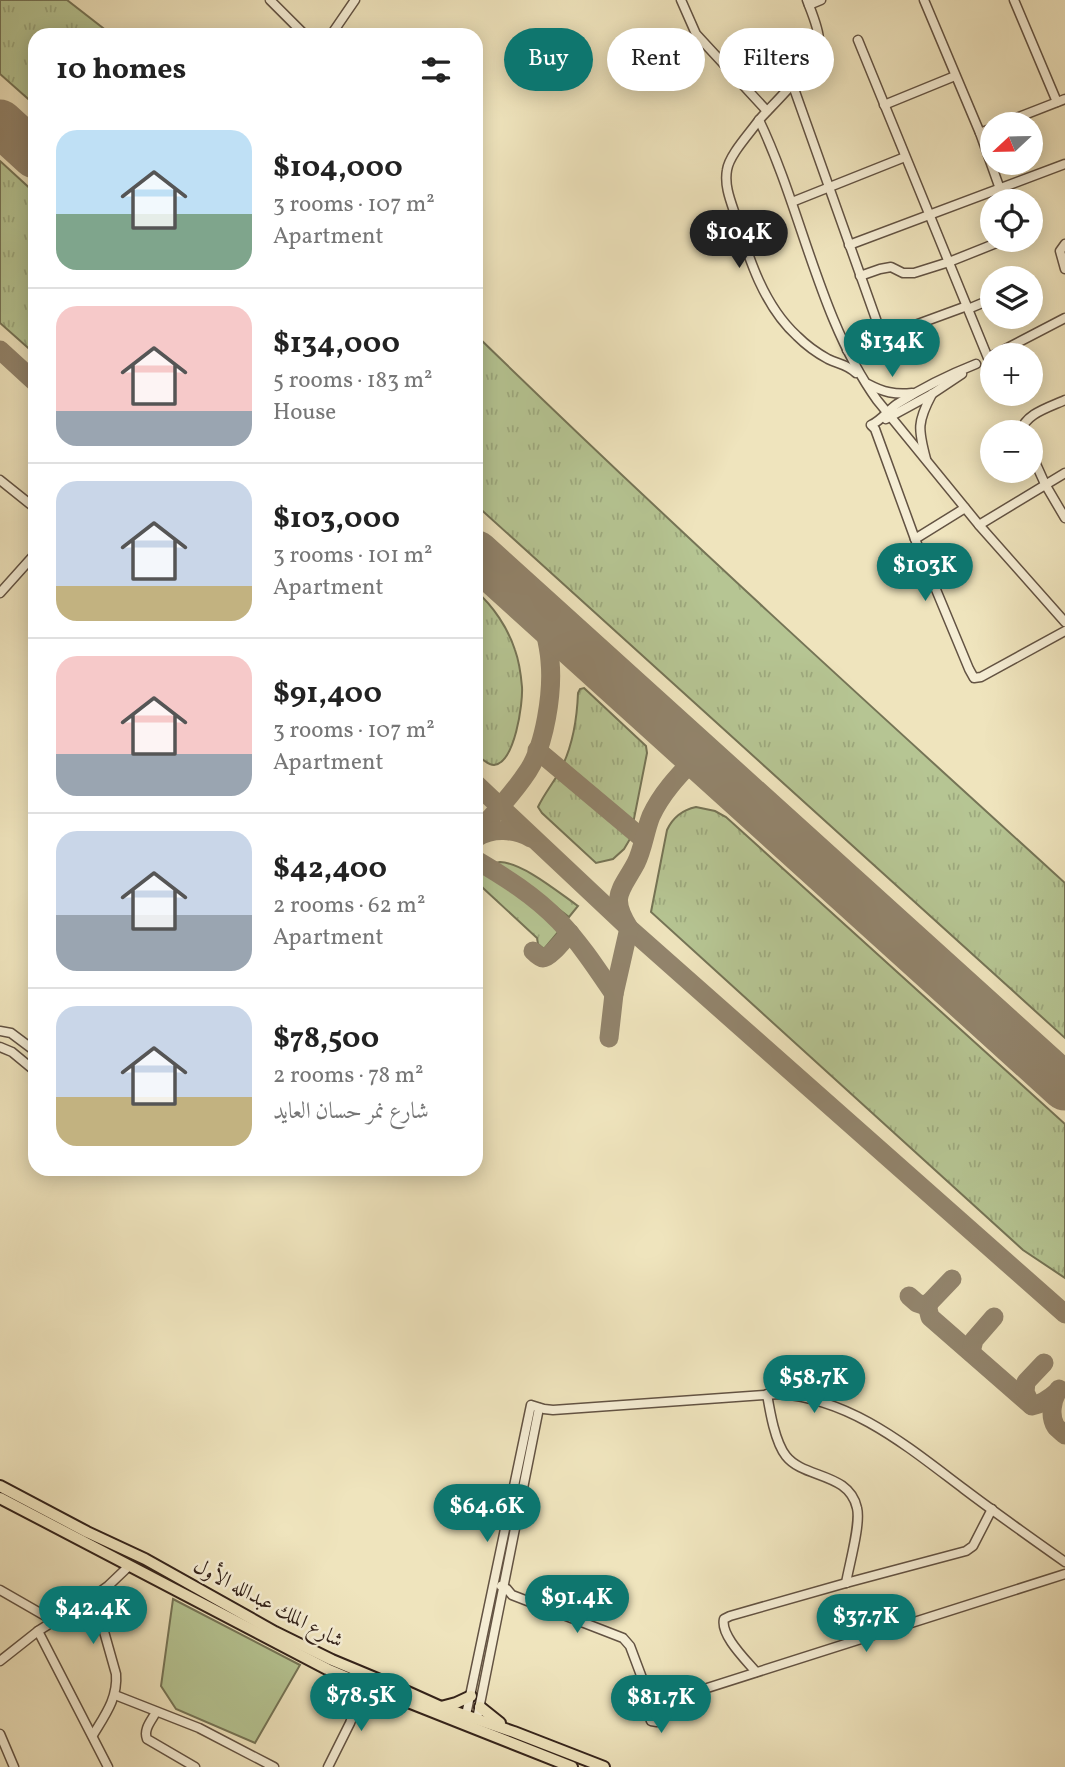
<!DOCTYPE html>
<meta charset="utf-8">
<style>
body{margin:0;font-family:Vollkorn,Amiri,serif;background:#f6f6f6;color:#222;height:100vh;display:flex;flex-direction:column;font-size:26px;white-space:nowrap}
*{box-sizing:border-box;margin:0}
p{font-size:23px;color:#767676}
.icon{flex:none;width:38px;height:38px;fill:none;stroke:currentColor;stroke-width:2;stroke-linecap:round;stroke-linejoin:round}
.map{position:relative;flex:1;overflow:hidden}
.panel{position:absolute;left:28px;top:28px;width:455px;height:1148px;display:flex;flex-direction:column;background:#fff;border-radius:21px;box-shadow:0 4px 18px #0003}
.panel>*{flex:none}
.guide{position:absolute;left:504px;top:28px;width:455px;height:63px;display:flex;gap:14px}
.needle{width:46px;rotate:248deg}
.tools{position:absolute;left:980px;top:112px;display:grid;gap:14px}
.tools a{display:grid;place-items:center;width:63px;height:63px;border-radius:50%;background:#fff;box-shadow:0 4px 18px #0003;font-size:35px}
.price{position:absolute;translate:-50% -60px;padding:0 16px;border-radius:24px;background:#0f766e;color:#fff;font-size:23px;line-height:46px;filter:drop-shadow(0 2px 4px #0008)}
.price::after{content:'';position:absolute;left:50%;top:42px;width:21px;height:16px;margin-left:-10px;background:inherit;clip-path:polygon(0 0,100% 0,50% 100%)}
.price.current{background:#222;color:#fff}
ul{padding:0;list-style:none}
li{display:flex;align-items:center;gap:21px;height:175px;padding:0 28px}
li+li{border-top:2px solid #e0e0e0}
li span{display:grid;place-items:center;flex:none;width:196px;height:140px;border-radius:21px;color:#555}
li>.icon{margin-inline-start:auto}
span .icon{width:84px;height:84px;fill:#fffc;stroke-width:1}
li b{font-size:30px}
h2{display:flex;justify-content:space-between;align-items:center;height:84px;padding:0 28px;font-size:30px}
.chip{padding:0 24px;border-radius:32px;background:#fff;box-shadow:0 4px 18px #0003;font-size:24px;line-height:63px}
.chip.current{background:#0f766e;color:#fff}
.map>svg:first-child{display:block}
.grass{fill:url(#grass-tufts);stroke:#757456;stroke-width:2}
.park{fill:#b6c593;stroke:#757456;stroke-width:2}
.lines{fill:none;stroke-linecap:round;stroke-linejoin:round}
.taxiway{stroke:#92846c;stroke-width:19}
.runway{stroke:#92846c;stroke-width:47}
.minor-casing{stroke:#635343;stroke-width:11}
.major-casing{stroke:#34231a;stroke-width:14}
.minor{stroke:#f5edd4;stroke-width:8}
.major{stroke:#efe4bd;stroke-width:10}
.labels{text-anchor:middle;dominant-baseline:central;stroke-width:5;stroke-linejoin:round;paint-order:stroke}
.street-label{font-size:21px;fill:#34231a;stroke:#f5edd4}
</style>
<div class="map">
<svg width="1065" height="1767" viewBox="0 0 1065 1767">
<defs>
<pattern id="grass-tufts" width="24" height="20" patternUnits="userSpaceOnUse" patternTransform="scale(1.75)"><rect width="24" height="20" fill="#b6c593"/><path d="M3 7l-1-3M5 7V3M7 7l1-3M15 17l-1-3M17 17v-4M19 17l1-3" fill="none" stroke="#9da97e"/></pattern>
</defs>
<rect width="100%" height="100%" fill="#efe4bd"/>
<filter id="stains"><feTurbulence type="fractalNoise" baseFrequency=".00286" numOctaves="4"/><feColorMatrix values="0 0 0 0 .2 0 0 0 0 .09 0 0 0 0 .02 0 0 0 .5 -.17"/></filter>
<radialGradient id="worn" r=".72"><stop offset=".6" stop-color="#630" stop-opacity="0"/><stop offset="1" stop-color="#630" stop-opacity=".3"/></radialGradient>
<!-- grass -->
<g class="grass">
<path d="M0,0H67L112,35H35V105L0,74Z"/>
<path d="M0,161L35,193V354L0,323Z"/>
<path d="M476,335C668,522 867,703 1065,883V1038L476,505Z"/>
<path d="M476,591C493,606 508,628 515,650C519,661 521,675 522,687C523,703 515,763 494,765C487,765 481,758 476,754Z"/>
<path d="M584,688L646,746L647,753L630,839L624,849L613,859L596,863L542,813L538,807C544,794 554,782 561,769C573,745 577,720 578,693L580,689Z"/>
<path d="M696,807L715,811L726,817L1065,1124V1278L1023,1250L651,912L667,830C673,817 682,810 696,807Z"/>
<path d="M500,862C523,863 558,892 578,906L569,917L516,876L495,863Z"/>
<path d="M487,867C508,870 552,907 564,925L544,949L538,944L537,938L483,888L478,881L477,875Z"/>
</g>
<!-- park -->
<path class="park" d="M173,1599L300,1665L255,1743L176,1709L161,1686Z"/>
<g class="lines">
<!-- taxiway -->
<g class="taxiway">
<path d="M0,350L35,382"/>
<path d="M537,750L643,839"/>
<path d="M476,784L629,928L1065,1314"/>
<path d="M476,834C494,814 513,794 528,771C545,745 553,692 550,661C549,645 544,629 541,613"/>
<path d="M476,838C493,827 514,829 531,838"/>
<path d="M476,860C505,877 535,896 559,921C580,943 597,969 614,994"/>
<path d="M533,951C535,953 540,958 543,958C550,958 565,938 570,933"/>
<path d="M609,1038L614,994L629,928C609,896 621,891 636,863C643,849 645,831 651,816C662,792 680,774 698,755"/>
<path d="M952,1279L929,1303L928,1309L930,1317L1032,1406C1042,1404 1049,1399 1057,1392"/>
<path d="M909,1296L917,1303L923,1305L929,1303"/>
<path d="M971,1352L974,1340L994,1317"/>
<path d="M1059,1389C1052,1399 1049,1416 1056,1427C1057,1428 1064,1434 1065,1435"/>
<path d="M1031,1405L1025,1392L1026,1382L1044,1363"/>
</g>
<!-- runway -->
<g class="runway">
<path d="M0,123L35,155"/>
<path d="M476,554L1065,1087"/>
</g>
<defs>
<g id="minor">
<path d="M270,0L305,35"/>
<path d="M681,0L696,34L767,111"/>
<path d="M807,0C811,11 820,31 819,42C818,62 773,104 759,120C802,210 819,319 877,400L979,525L1065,622"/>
<path d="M924,0L980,133L1000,189"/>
<path d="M1014,0L1057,102"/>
<path d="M809,5L821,0"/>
<path d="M331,35L355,0"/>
<path d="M858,40L988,358"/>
<path d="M792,83L882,336"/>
<path d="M884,105L955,76"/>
<path d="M759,120C750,133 729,155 727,170C724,186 731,202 736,217C749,259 764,306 797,336C806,345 817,353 828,359C838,364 847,364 856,373"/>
<path d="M1001,124L1065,99"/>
<path d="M980,133L992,128"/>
<path d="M792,202L905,157"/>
<path d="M1065,244L1060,251L1065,269"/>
<path d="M849,245L1065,164"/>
<path d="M860,276L880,269L891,267L903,273H914L949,262L1004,240"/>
<path d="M968,309L992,299"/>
<path d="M847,350L967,306"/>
<path d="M994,355L1065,318"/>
<path d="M976,364C948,375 922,388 897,404C887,411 882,420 871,425L875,429L915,539L969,669L974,678L981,677L1065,631"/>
<path d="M868,384C883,392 895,395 912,393"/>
<path d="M886,419L932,394L962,374"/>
<path d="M1021,432C1024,414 1050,407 1065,400"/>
<path d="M1031,453L1045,484L1065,518"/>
<path d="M926,459C918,429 917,422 932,394"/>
<path d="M0,480L35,508"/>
<path d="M979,525L1065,473"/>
<path d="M915,539L965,508"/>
<path d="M0,593L35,554"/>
<path d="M0,1031L11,1033L35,1051"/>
<path d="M0,1047L12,1052L35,1071"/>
<path d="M767,1394C770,1412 775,1442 786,1456C804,1479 849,1472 857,1508C861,1524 849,1565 846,1583"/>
<path d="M501,1586L507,1589L512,1595L623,1638L630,1646L642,1678L650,1685L660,1714V1720L657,1722L651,1721L640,1688L642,1678"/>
<path d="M0,1590L54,1621"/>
<path d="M38,1631L108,1767"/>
<path d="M0,1661L38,1631L94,1596L108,1586L129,1566"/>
<path d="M756,1672C746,1660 720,1635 724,1619L730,1616L846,1583L966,1551L973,1546L992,1509"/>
<path d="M115,1695L199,1728L274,1767"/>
<path d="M657,1704L1065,1574"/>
<path d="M156,1712C152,1720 143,1729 147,1739L195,1767"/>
<path d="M466,1715L531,1405L544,1409L553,1410L779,1394C852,1399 908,1447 964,1489C997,1514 1031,1538 1065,1562"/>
<path d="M477,1719L539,1408"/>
<path d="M0,1734L14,1767"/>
<path d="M93,1735C105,1715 118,1698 116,1674L94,1596"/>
<path d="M328,1767L350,1723L365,1685"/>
</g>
<g id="major">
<path d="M0,1486L87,1532L145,1559L275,1632L332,1660L392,1685L441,1707L514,1732L604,1767"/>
<path d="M0,1498L327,1669L365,1685L572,1767"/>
<path d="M441,1707L456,1703L471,1696"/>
<path d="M480,1707L500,1723"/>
</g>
</defs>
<!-- minor casing -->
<use href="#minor" class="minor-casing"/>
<!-- major casing -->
<use href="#major" class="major-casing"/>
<!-- minor -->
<use href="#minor" class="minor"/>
<!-- major -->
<use href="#major" class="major"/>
</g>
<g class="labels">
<!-- street labels -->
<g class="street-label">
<text transform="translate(268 1604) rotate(28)">شارع الملك عبدالله الأول</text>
</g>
</g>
<rect width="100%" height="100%" filter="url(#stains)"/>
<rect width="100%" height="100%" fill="url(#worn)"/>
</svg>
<div class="tools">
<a><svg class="needle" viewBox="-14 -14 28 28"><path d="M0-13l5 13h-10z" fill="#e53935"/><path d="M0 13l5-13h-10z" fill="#767676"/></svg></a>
<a><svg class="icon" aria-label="locate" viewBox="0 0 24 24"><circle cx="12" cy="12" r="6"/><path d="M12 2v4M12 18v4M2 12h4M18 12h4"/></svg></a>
<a><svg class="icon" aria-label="layers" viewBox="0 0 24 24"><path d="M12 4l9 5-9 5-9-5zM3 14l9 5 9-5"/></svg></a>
<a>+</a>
<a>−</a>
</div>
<b class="price current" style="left:739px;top:270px">$104K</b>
<b class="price" style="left:892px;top:379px">$134K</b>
<b class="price" style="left:925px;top:603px">$103K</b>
<b class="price" style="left:814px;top:1415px">$58.7K</b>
<b class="price" style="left:487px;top:1544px">$64.6K</b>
<b class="price" style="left:577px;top:1635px">$91.4K</b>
<b class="price" style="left:93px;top:1646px">$42.4K</b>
<b class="price" style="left:866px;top:1654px">$37.7K</b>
<b class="price" style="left:361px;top:1733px">$78.5K</b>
<b class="price" style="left:661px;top:1735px">$81.7K</b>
<div class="guide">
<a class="chip current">Buy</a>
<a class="chip">Rent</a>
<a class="chip">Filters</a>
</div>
<section class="panel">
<h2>10 homes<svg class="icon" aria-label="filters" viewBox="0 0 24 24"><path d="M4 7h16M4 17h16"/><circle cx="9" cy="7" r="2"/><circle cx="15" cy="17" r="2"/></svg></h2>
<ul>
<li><span style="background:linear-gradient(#bfe0f5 60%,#7fa58c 0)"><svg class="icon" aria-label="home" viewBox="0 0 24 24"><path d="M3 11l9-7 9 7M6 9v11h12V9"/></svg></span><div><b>$104,000</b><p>3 rooms · 107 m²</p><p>Apartment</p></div></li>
<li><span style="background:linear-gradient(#f6c9c9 75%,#9aa5b1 0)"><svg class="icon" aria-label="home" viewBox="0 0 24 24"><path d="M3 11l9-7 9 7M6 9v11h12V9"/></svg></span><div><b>$134,000</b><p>5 rooms · 183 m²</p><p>House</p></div></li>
<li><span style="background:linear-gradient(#c9d6e8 75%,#c2b280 0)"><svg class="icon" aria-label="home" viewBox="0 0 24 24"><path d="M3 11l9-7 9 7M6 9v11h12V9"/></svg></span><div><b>$103,000</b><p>3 rooms · 101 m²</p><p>Apartment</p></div></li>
<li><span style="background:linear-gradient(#f6c9c9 70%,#9aa5b1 0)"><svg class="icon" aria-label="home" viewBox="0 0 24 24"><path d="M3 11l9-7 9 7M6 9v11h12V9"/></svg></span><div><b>$91,400</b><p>3 rooms · 107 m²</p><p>Apartment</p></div></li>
<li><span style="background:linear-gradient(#c9d6e8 60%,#9aa5b1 0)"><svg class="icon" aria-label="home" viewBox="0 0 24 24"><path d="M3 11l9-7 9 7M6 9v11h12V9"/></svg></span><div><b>$42,400</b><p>2 rooms · 62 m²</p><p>Apartment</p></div></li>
<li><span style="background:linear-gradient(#c9d6e8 65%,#c2b280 0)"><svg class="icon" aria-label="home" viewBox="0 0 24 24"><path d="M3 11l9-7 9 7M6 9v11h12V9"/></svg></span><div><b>$78,500</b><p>2 rooms · 78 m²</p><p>شارع نمر حسان العايد</p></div></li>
</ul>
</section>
</div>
